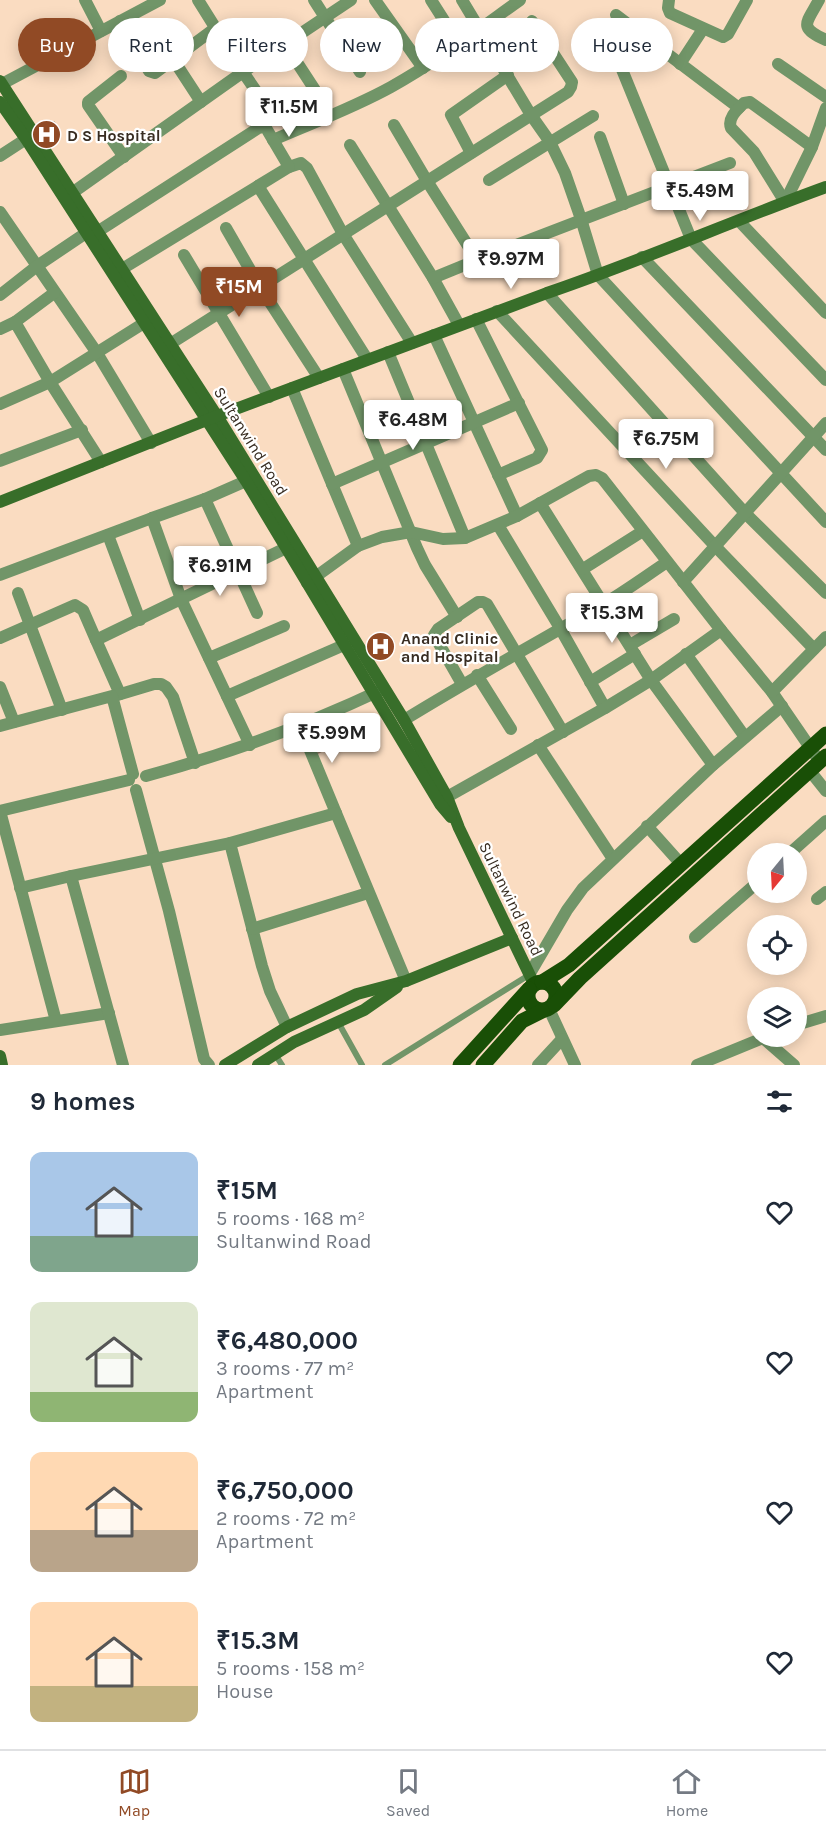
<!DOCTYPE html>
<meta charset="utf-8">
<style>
body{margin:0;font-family:Karla,sans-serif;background:#f6f6f7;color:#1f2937;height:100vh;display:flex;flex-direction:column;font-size:22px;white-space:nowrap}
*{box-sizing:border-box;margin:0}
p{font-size:20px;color:#747a83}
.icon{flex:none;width:33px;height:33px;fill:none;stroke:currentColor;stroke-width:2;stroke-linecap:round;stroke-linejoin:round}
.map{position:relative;height:1065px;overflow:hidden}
.drawer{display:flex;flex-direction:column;background:#fff;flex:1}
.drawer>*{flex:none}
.top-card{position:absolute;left:18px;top:18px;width:790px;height:54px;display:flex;gap:12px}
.needle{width:39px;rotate:198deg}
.tools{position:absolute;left:747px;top:843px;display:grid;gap:12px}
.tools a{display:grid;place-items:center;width:60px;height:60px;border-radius:50%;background:#fff;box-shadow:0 3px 15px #0003;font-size:30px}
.price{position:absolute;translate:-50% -51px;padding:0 14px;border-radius:6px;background:#fff;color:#222;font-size:20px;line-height:39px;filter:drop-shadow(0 2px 3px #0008)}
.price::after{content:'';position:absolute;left:50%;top:36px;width:18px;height:14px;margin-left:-9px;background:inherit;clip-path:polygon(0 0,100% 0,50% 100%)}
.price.current{background:#914a25;color:#fff}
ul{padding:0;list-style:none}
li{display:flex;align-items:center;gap:18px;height:150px;padding:0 30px}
li span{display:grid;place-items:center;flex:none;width:168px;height:120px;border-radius:12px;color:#555}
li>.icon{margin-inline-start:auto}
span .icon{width:72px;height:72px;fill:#fffc;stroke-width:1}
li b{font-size:26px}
h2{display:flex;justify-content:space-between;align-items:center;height:72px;padding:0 30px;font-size:26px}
.tag{padding:0 21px;border-radius:27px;background:#fff;box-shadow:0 3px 15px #0003;font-size:21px;line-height:54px}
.tag.current{background:#914a25;color:#fff}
.tab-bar{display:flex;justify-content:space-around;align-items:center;height:84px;border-top:2px solid #e0e1e3;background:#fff;font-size:16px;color:#747a83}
.tab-bar a{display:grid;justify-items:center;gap:3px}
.tab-bar .current{color:#914a25}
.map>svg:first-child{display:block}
.building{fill:#d4b79c;stroke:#ae9278;stroke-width:1.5}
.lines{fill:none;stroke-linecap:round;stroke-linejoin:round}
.lane{stroke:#719568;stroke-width:6}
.street{stroke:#719568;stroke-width:12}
.secondary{stroke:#386e2a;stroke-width:12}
.primary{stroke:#194f06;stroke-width:15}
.labels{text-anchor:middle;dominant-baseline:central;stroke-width:4.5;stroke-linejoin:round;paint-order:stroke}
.poi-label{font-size:16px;font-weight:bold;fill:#382d22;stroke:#fff;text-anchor:start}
.street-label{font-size:16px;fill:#382d22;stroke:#fff}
</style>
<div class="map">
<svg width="826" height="1065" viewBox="0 0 826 1065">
<rect width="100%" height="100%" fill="#fadcc1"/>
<!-- building -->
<g class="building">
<path d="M54,122L60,131L44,140L38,131Z"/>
<path d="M390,636L394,642L379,651L375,645Z"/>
<path d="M329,726L337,744L316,754L307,736Z"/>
</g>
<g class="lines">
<!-- lane -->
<g class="lane">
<path d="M338,1022L362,1065"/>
<path d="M275,1054L282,1065"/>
<path d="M385,1065L529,975"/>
</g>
<!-- street -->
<g class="street">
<path d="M85,0L101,31"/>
<path d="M198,0L243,72L351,0"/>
<path d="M314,0L360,72"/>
<path d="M375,0L423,68"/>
<path d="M431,0L459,44"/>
<path d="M462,0L531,115L550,142L565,173L581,219L598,275L826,522"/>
<path d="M669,0L668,8L670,13L723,37L728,34L747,0"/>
<path d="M819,0C806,24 798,27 826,40"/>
<path d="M616,15L739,108"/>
<path d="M120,21L149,71L155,73L214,29"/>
<path d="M610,40L691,239L826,380"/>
<path d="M285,44L315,90"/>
<path d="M173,59L201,102"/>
<path d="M618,59L638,32"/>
<path d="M680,64L703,29"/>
<path d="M778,64L826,97"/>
<path d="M121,76L88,102V105L124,157"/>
<path d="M0,85L160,0"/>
<path d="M394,125L427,181L477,260"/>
<path d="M600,137L624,204"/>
<path d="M273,140C312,123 353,108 391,87C436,62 478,30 520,0"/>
<path d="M350,145L433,278L459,325"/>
<path d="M471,153L451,115L508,75"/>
<path d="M0,156L26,139"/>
<path d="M289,167L301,163L307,168L343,234L412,343"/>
<path d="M489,180L593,116"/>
<path d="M258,186L367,359"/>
<path d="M65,198L243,72L267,107"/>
<path d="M785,202L754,152L731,128C727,118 738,109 744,103L750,102L812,147"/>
<path d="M785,202L812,147L826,108"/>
<path d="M0,212L97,353L151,443"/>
<path d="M739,221L826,313"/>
<path d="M226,228L260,287L319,378"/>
<path d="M97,232L260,127L266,128L289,167L122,269"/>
<path d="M184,255L269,397"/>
<path d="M642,257L826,450"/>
<path d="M433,278L477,260L730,163"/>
<path d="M547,293L745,513L826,593"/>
<path d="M0,295L37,266L86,233"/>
<path d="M497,311L715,546L814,649"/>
<path d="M476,319L542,450L537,458L498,475"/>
<path d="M15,322L54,293"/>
<path d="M0,329L15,322L50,382L101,462"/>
<path d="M434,335L517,516"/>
<path d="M170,344L568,92L571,87L572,82L532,21"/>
<path d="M388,352L465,538"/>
<path d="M343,369L417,548L425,565L457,617"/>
<path d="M292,388L358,546"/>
<path d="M0,404L50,382L144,323"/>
<path d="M0,461L82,430"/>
<path d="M332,484L519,403"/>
<path d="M205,499L257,613"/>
<path d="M540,503L651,680L713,765"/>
<path d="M152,518L205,499L246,481"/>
<path d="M498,525L560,628L605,708"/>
<path d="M108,535L140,620"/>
<path d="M583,569L643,531"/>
<path d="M0,575L152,518L181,599L250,745"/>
<path d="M683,582L826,423"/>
<path d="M307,583L358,546L382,537L411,532L443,539L465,538L517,516L589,476L596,475L602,478L721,630L772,692L820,762"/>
<path d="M18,593L62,710"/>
<path d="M0,638L75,605L83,610L96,640"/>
<path d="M630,645L674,619"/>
<path d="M686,654L745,737"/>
<path d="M209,658L284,626"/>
<path d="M477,675L511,729"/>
<path d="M590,682L635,654"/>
<path d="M462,684L434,635L438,629L478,602H483L487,604L563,732"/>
<path d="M0,687L14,722"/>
<path d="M772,692L826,637"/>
<path d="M120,694L96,640L286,548"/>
<path d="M114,696L154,684H161L166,687L173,697L195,763"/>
<path d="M227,696L344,645"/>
<path d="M404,720C469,680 536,643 602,605C624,592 646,576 667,562"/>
<path d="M0,726L112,696L133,774"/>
<path d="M300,726L336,813"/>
<path d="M538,745L613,859"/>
<path d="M810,771L826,791"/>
<path d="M146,776C227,754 305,726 381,690"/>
<path d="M136,790L169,911L204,1059L209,1065"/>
<path d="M447,797L605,708L651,680L721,630"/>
<path d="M0,811L56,1021"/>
<path d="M0,811L129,780"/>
<path d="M647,826L681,864"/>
<path d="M230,843L262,966L270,991L287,1027"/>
<path d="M789,854L826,821"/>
<path d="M20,888L71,876"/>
<path d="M817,899L826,892"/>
<path d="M252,929L368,893"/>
<path d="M695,937L758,882"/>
<path d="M529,975L567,910L583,888L713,765L782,706"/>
<path d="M549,1009L575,1065"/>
<path d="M796,1025L826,1016"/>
<path d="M0,1030L109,1013"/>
<path d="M123,1065L71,876L230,843L336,813L406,981"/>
<path d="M538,1065L562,1039"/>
<path d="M697,1065L763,1038L794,1065"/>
</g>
<!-- secondary -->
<g class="secondary">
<path d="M0,81L217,416L404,720L447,797L459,828L534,984"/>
<path d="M0,102L26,139L246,481L440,804L451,817"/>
<path d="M0,502L217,416L547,293C641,261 732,221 826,187"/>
<path d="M0,1056L2,1065"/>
<path d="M225,1065L287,1027L357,994L406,981L512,938"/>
<path d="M258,1065L294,1042L364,1010L397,987"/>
</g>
<!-- primary -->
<g class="primary">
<circle cx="542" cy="996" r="14"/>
<path d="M542,982L569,965L826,734"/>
<path d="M554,1005L580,978L826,756"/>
<path d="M460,1065L529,989"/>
<path d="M483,1065L522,1021L542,1011"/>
</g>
</g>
<!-- icons -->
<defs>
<symbol id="hospital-disc" viewBox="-11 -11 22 22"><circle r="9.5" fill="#914a25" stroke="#fff"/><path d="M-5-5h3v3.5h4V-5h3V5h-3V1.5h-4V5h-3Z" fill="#fff"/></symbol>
</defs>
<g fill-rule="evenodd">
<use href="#hospital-disc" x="30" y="118" width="33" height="33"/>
<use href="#hospital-disc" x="364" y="630" width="33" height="33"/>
</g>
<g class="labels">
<!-- poi labels -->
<g class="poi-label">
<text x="67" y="135">D S Hospital</text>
<text x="401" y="638">Anand Clinic<tspan x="401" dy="18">and Hospital</tspan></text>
</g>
<!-- street labels -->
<g class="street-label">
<text transform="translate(251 441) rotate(58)">Sultanwind Road</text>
<text transform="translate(511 899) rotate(64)">Sultanwind Road</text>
</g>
</g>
</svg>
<div class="tools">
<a><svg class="needle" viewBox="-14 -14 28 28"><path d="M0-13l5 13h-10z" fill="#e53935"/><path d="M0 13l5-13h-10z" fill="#747a83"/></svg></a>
<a><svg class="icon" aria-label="locate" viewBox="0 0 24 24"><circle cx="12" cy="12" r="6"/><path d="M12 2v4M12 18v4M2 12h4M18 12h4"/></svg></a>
<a><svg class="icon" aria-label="layers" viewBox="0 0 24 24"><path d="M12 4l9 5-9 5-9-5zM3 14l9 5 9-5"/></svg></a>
</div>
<b class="price" style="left:289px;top:138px">₹11.5M</b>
<b class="price" style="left:700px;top:222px">₹5.49M</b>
<b class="price" style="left:511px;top:290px">₹9.97M</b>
<b class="price current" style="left:239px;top:318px">₹15M</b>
<b class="price" style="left:413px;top:451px">₹6.48M</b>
<b class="price" style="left:666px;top:470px">₹6.75M</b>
<b class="price" style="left:220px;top:597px">₹6.91M</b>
<b class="price" style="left:612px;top:644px">₹15.3M</b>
<b class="price" style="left:332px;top:764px">₹5.99M</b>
<div class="top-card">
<a class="tag current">Buy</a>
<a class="tag">Rent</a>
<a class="tag">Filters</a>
<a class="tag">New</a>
<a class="tag">Apartment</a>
<a class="tag">House</a>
</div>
</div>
<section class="drawer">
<h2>9 homes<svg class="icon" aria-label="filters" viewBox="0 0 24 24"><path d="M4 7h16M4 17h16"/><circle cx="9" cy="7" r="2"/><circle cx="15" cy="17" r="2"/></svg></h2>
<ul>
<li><span style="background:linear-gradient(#a9c7e8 70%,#7fa58c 0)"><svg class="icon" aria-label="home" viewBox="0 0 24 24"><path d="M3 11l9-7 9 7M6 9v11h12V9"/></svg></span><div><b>₹15M</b><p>5 rooms · 168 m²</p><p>Sultanwind Road</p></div><svg class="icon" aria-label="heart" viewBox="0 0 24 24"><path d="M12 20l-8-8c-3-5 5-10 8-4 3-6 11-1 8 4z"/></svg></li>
<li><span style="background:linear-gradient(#dfe7d0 75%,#8fb573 0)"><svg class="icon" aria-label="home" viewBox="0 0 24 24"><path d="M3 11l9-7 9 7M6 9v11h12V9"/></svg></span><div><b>₹6,480,000</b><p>3 rooms · 77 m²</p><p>Apartment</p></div><svg class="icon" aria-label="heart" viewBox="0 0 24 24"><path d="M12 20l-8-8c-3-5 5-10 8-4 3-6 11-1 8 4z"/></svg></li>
<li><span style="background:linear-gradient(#ffd9b3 65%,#b9a48a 0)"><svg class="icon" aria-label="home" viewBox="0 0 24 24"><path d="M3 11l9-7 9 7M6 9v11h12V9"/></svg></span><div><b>₹6,750,000</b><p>2 rooms · 72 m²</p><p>Apartment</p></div><svg class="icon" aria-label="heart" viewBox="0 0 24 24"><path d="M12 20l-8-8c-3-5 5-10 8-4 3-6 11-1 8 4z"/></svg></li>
<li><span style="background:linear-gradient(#ffd9b3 70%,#c2b280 0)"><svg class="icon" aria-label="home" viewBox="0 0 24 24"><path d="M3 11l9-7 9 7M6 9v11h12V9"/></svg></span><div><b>₹15.3M</b><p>5 rooms · 158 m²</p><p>House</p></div><svg class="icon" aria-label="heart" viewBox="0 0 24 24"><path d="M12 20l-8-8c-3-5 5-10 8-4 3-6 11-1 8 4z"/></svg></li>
</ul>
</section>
<nav class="tab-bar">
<a class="current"><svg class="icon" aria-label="map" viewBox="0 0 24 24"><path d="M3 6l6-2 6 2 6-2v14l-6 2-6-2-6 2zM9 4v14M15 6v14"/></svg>Map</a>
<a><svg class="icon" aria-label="saved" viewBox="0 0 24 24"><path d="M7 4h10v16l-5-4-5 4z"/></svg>Saved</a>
<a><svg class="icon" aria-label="home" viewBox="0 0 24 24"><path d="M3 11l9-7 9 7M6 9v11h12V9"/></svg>Home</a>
</nav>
